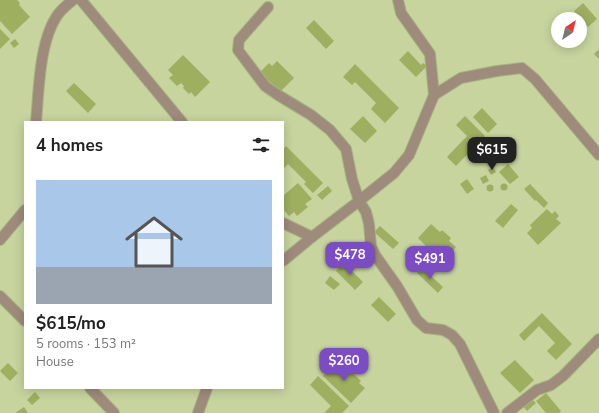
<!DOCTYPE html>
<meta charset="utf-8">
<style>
body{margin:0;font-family:"Nunito Sans",sans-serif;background:#f2f2f2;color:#222;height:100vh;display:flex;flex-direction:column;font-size:15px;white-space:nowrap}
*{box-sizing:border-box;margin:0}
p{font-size:13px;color:#767676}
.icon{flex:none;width:22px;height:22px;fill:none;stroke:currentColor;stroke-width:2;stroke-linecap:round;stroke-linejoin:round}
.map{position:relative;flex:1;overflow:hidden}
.side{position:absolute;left:24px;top:121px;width:260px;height:268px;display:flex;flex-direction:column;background:#fff;border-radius:0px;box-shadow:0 2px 10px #0003}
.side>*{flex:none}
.needle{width:26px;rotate:35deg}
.controls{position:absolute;left:551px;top:12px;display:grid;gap:8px}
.controls a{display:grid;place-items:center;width:36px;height:36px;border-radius:50%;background:#fff;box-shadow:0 2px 10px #0003;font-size:20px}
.price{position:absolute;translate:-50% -34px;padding:0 9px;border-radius:8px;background:#7c4cc4;color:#fff;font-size:13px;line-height:26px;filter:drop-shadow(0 1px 2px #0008)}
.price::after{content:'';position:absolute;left:50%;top:24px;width:12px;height:9px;margin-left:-6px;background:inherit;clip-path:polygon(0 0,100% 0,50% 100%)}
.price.selected{background:#222;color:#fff}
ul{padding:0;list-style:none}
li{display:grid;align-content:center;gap:8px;height:212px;padding:0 12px}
li span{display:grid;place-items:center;height:124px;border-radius:0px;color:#555}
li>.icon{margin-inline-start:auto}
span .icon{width:72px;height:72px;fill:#fffc;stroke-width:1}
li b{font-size:17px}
h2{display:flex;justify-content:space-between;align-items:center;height:48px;padding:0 12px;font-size:17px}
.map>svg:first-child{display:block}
.building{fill:#9faf60}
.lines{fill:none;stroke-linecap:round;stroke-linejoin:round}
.minor-casing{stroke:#a7b383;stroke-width:12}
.minor{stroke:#9f8b7c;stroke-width:10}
</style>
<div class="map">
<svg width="599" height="413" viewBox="0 0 599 413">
<rect width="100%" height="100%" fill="#c7d49e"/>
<!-- building -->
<g class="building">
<path d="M0,0H17L20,3L19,5L30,17L12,34L0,21Z"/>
<path d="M583,3L597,19L588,27L574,11Z"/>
<path d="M314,20L334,41L326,49L306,28Z"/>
<path d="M0,29L10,39L0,49Z"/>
<path d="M15,39L19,44L14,48L10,43Z"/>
<path d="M599,49V59L594,54Z"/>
<path d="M408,51L421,65L423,63L427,66L416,77L399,60Z"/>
<path d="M183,55L210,82L195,97L191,92L189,94L183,88L184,86L181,83L177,86L169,78L173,75L168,70Z"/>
<path d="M277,61L294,78L277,95L257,75L269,63L272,66Z"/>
<path d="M355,64L399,108L385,123L371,109L376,103L355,82L352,85L343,77Z"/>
<path d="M74,83L96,104L88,113L66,91Z"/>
<path d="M482,108L497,124L488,133L473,117Z"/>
<path d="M363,116L377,131L365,143L350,129Z"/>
<path d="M465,116L485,136L456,166L447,157L467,136L456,125Z"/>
<path d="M286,146L323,183L313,193L304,184L306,182L288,164L283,169V150Z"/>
<path d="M508,164L519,177L510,184L499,172Z"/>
<path d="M493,167L496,172L491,175L488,170Z"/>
<path d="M486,175L489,181L483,184L480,178Z"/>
<path d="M467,179L474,189L467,194L460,184Z"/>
<path d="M298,183L312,199L305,204L308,207L297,216L294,212L289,216L283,209V196Z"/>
<circle cx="504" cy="187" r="3.5"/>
<path d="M530,184L548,203L544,208L536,200L535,201L524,189Z"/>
<circle cx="490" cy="188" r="3.5"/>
<path d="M328,186L332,191L322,200L317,195Z"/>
<path d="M511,204L518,210L503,228L495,221Z"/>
<path d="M547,209L552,214L555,211L559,216L556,219L561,223L538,245L527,233L532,228L530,225Z"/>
<path d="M431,224L440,232L442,230L451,238L449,241L456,247L443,261L435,254L433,256L425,249L427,247L418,238Z"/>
<path d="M380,226L399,243L393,249L374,232Z"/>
<path d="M344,263L363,282L355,290L336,271Z"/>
<path d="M422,268L443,287L438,293L417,273Z"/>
<path d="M330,276L340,284L334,290L325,283Z"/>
<path d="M379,297L396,314L388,322L371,305Z"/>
<path d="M542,313L572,344L556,360L547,351L555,343L539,326L524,341L519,335Z"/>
<path d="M515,360L534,380L520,393L500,373Z"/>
<path d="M336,362L341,367L343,364L361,381L359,383L365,388L351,403L323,376Z"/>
<path d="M8,363L18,373L10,381L0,371Z"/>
<path d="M318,376L349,406L342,413H324L331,406L310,385Z"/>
<path d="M35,392L40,398L32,405L27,400Z"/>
<path d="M546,393L561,411L559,413H546L536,401Z"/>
<path d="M531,398L536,403L527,411L523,406Z"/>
<path d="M24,407L28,413H15Z"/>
</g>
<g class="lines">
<defs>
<g id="minor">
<path d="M81,0L182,122"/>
<path d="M398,0L401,13L430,54L434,95L409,155L394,173L359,201L366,212L369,224L371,246L375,255L397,286L417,320L426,328L443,330L452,335L460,344L494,413"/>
<path d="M268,7L239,40L238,50L265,86L278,95L311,115L330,130L346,149L352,179L359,201L312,237L283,223"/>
<path d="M434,95L461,78L497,71L522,68L535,79L599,155"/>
<path d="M36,122C39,90 39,39 59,13C63,8 68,4 73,0"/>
<path d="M0,240L25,210"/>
<path d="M283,261L312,237"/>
<path d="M0,296L25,321"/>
<path d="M90,388L114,413"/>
<path d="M198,413L207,388"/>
<path d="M507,413L537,390L551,385L563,376L599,339"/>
</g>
</defs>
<!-- minor casing -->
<use href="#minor" class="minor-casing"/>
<!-- minor -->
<use href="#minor" class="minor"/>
</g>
</svg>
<div class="controls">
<a><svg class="needle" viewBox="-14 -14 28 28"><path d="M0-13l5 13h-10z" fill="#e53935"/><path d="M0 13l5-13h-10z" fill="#767676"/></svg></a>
</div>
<b class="price selected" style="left:492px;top:171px">$615</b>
<b class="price" style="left:350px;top:276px">$478</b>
<b class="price" style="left:430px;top:280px">$491</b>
<b class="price" style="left:344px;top:382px">$260</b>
<section class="side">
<h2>4 homes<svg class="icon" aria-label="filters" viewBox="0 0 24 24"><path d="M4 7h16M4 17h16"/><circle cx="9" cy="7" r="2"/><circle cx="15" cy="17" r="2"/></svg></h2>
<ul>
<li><span style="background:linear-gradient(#a9c7e8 70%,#9aa5b1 0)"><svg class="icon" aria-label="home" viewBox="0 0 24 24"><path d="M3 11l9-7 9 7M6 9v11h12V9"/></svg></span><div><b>$615/mo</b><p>5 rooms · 153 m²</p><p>House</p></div></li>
</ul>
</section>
</div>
